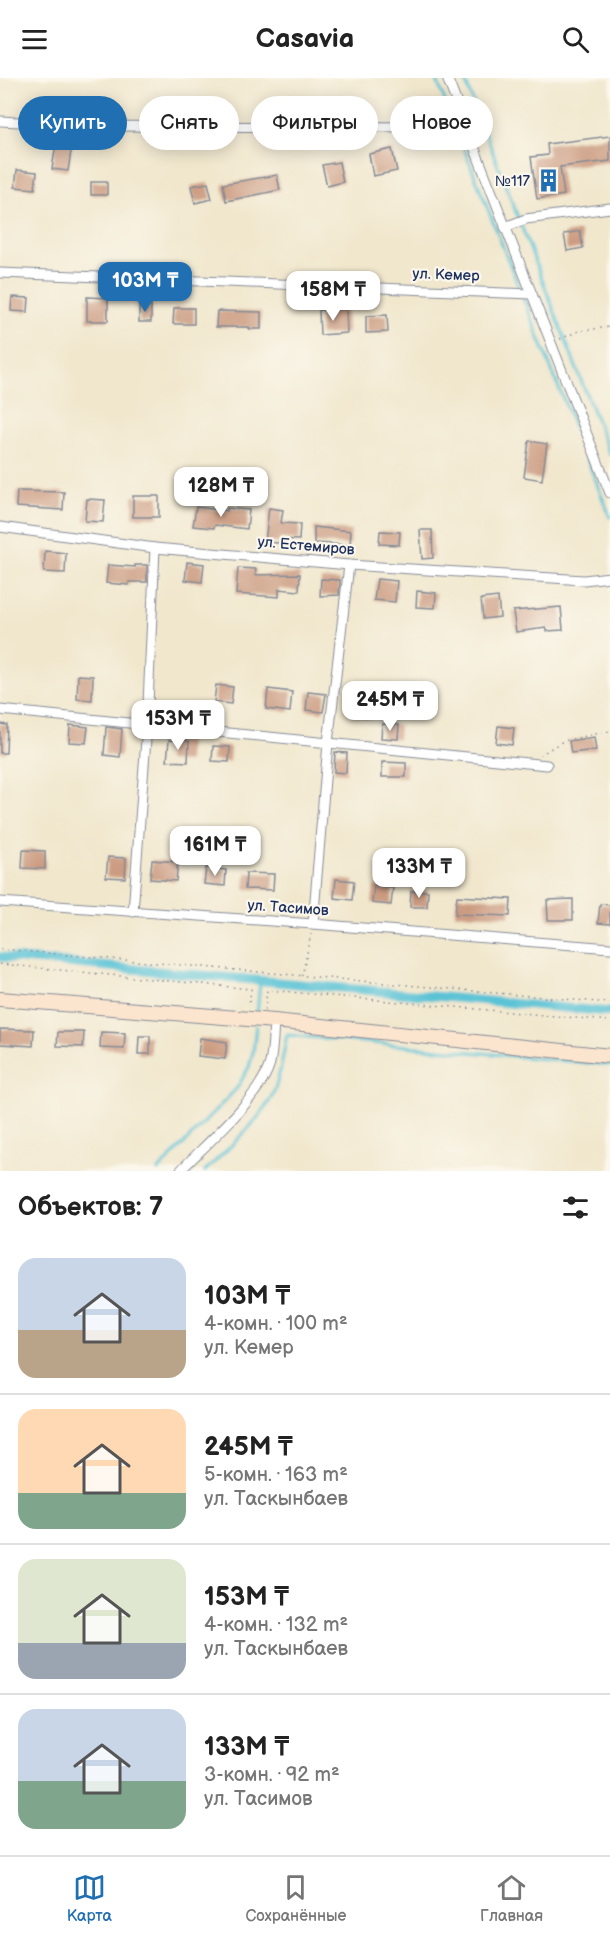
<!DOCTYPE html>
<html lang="ru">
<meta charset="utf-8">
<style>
body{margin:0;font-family:"Balsamiq Sans",sans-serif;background:#f2f2f2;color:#222;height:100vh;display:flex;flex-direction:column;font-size:22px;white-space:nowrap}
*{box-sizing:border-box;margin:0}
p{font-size:20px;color:#767676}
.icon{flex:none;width:33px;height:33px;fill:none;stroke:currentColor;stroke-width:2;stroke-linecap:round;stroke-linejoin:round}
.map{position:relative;height:1093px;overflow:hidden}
.drawer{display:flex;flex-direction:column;background:#fff;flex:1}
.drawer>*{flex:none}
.top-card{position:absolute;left:18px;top:18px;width:574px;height:54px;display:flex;gap:12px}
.price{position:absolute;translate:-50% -51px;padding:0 14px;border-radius:12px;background:#fff;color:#222;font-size:20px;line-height:39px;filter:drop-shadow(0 2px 3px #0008)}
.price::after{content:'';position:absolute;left:50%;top:36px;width:18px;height:14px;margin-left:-9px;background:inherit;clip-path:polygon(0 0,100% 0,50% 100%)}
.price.selected{background:#1f6fb2;color:#fff}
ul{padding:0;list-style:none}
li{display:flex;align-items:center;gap:18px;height:150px;padding:0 18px}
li+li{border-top:2px solid #e0e0e0}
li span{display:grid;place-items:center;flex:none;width:168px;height:120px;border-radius:18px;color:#555}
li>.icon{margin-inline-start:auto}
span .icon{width:72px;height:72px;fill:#fffc;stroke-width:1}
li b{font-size:26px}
h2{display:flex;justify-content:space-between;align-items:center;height:72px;padding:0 18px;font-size:26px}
.chip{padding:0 21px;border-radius:27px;background:#fff;box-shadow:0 3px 15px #0003;font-size:21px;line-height:54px}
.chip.selected{background:#1f6fb2;color:#fff}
header{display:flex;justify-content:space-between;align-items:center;height:78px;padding:0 18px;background:#fff;font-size:27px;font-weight:700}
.menu{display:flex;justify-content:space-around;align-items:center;height:84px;border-top:2px solid #e0e0e0;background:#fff;font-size:16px;color:#767676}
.menu a{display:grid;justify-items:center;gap:3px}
.menu .selected{color:#1f6fb2}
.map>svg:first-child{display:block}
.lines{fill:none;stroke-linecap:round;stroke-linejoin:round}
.stream{stroke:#5ac3d6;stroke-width:3}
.canal{stroke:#5ac3d6;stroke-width:9}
.building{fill:#cc9c82}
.minor-casing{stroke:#868b96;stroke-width:11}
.secondary-casing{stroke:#868b96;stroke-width:16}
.path{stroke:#868b96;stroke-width:1.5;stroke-dasharray:1.5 4.5;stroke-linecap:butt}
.minor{stroke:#fff;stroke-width:9}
.secondary{stroke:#fce5cf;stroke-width:14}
.labels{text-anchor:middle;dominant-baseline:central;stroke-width:4.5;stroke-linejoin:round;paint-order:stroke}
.poi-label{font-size:15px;fill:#1b2f5e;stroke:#fbf7ec;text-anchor:end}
.street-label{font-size:15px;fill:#1b2f5e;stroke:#fbf7ec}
</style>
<header><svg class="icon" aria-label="menu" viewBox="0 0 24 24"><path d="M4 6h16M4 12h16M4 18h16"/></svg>Casavia<svg class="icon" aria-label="search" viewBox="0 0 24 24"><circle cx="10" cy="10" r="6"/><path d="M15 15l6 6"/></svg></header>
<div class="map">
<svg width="610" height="1093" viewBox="0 0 610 1093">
<rect width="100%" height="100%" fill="#fbf7ec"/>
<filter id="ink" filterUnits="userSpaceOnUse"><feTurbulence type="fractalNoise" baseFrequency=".0167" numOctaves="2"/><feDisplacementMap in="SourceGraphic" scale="12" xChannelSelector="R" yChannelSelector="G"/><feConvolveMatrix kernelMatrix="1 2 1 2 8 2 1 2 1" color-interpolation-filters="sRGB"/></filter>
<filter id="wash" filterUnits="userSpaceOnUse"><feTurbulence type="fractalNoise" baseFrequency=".008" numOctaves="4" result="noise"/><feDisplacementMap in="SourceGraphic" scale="24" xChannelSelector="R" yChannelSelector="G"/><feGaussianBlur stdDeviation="1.35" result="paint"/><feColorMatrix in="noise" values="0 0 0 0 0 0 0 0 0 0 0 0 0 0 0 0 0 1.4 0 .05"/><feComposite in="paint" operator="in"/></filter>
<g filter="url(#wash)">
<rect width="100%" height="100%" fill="#f1e7cd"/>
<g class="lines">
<!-- stream -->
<g class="stream">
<path d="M436,0L610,439"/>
<path d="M464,0L610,377"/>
<path d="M257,937L260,903"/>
<path d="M158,1093L237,1010L249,989L253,974L256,947"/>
<path d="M205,1093C227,1071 260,1044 273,1016C281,997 283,976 287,957L610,987"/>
</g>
<!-- canal -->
<path class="canal" d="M0,879L610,934"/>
</g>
<g id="blocks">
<!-- building -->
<g class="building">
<path d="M58,53L74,54L68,93L52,91Z"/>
<path d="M610,58V83L560,89L564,117L537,121L531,79L548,77L547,66Z"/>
<path d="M392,71L397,93L373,98L369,76Z"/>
<path d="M339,84L343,104L327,108L322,87Z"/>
<path d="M17,92L37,94L35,111L15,109Z"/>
<path d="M277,97L280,112L226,123L223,106Z"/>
<rect x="91" y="104" width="16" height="13"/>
<path d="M208,105L212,121L195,125L191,108Z"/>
<path d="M580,153L583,170L567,173L564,156Z"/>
<path d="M12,219L29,220L28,234L11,233Z"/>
<path d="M87,219L108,220V243H87Z"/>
<rect x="139" y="226" width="12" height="18"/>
<path d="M174,230H194V246H173Z"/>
<path d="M346,231L347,255L320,257L319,232Z"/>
<path d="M217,233L261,234V251H249V249H216Z"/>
<path d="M387,237L388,254L366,255V238Z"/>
<path d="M529,363L547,366L542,402L524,399Z"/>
<path d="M17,413L64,414L63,432L16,429Z"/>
<rect x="133" y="418" width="26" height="21"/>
<path d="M87,421L105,422L103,444L85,443Z"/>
<path d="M196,429L227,433V430L249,432L247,451L215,447L214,450L193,448Z"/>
<path d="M269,430L283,432L281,445L300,446L299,462L280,461L279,465L265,464Z"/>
<path d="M314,449L351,453L350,467L314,465Z"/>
<path d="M420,452H432L433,480L422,481Z"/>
<path d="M380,453L400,454L399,467L379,466Z"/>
<path d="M45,473L66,475L65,495L44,494Z"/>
<path d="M187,484L204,486L202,504L185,502Z"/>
<path d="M108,487L135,489V487H147V504H129V507L106,505Z"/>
<path d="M238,490L256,491L255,497L300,496L299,513L279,511V519L236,516Z"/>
<path d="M321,501L340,502L339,517L320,518Z"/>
<path d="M377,501L397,503L395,524L374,522Z"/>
<path d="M417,513L436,515L435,530L416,529Z"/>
<path d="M498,519L500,539L483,541L481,521Z"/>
<path d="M561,529L563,552L547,553L546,550L516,554L513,533Z"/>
<path d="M78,597L93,598L92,622L77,621Z"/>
<path d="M216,607L233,609L231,626L214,624Z"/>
<path d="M268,611L292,614L290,634L266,631Z"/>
<path d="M308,614L326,616L323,634L306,632Z"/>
<path d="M353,619L374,621L372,640L351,638Z"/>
<path d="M0,646L7,647L6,675H0Z"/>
<path d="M382,646L399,647L398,661L381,660Z"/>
<path d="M70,647L88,649L86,665L69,664Z"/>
<path d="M498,648L514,650L512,667L496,665Z"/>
<path d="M106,649L122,651L120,679L104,677Z"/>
<path d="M594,659L596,672L571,675L569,663Z"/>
<path d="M169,662L189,663L188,684L167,683Z"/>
<path d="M213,668L230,669L229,684L212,683Z"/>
<path d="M335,674L347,675L346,695L334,694Z"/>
<path d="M382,684L406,685V699H382Z"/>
<path d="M23,772L45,773V791L22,790Z"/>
<path d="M108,779L126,780L125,800L106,799Z"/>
<path d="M152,782L178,784L176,803L150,801Z"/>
<path d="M206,790L226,792L225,808L204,806Z"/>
<path d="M246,795L274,796L273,812L245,811Z"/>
<path d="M336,801L354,803L352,822L334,820Z"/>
<path d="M374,808L393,810L391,827L372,825Z"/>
<path d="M411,813H428L427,829H410Z"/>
<path d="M457,818L511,821L510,838L455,836Z"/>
<path d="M573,821V842H548L547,822Z"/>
<path d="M600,826L610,827V846L598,845Z"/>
<path d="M0,951L34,952L33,968L0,966Z"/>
<path d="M58,954H84L83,969L57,968Z"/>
<path d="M101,954L125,955L124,971L100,970Z"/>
<path d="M139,958H150V976H138Z"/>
<path d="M200,960L227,964L225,981L198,978Z"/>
</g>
</g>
</g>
<g filter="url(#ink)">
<use href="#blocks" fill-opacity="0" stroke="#868b96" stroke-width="1.5"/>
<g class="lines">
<defs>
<g id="minor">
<path d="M447,0L610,415"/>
<path d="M0,43L96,48L466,49"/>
<path d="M505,149L526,141L610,130"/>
<path d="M0,195L532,216"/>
<path d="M0,449L155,470L349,487L584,502L610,499"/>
<path d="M0,632L547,687"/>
<path d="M0,824L313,846L610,870"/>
<path d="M133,834L147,648L155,470"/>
<path d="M313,846L328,665L349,487"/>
<path d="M180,1093C205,1067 261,1019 270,985C273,972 273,957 274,943"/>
</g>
<path id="secondary" d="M0,921L274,943L610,978"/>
</defs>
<!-- minor casing -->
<use href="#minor" class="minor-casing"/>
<!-- secondary casing -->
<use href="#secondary" class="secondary-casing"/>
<!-- path -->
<g class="path">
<path d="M560,261L579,253L610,249"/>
<path d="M540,677L563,663L610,653"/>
<path d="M0,871L610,925"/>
<path d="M0,886L251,911L249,928"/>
<path d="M302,898L311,856"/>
<path d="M265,932L267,912L610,943"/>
</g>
<!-- minor -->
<use href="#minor" class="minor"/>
<!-- secondary -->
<use href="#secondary" class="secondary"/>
</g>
</g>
<!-- icons -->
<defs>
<symbol id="building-bare" viewBox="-9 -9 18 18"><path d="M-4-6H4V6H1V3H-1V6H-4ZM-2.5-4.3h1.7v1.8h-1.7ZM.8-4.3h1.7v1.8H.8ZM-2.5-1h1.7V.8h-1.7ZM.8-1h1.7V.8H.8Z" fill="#1f6fb2" stroke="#fbf7ec" stroke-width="2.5" paint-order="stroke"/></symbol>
</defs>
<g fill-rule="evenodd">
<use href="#building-bare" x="532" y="86" width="33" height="33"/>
</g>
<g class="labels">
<!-- poi labels -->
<g class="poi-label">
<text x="530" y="103">№117</text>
</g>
<!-- street labels -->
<g class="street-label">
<text transform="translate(446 197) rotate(2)">ул. Кемер</text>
<text transform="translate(306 468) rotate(5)">ул. Естемиров</text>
<text transform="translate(288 830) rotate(4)">ул. Тасимов</text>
</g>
</g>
</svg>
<b class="price selected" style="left:145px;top:235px">103M ₸</b>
<b class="price" style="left:333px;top:244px">158M ₸</b>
<b class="price" style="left:221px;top:440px">128M ₸</b>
<b class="price" style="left:390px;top:654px">245M ₸</b>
<b class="price" style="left:178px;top:673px">153M ₸</b>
<b class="price" style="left:215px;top:799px">161M ₸</b>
<b class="price" style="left:419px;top:821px">133M ₸</b>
<div class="top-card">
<a class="chip selected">Купить</a>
<a class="chip">Снять</a>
<a class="chip">Фильтры</a>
<a class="chip">Новое</a>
</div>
</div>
<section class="drawer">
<h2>Объектов: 7<svg class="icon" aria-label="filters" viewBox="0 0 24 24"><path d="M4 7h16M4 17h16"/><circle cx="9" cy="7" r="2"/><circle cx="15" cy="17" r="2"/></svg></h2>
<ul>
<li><span style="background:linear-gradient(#c9d6e8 60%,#b9a48a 0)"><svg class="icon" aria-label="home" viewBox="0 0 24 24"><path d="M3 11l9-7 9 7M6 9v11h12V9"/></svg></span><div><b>103M ₸</b><p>4-комн. · 100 m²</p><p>ул. Кемер</p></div></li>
<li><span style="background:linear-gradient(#ffd9b3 70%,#7fa58c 0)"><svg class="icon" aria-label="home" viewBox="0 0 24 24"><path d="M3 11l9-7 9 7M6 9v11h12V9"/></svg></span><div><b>245M ₸</b><p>5-комн. · 163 m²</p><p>ул. Таскынбаев</p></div></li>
<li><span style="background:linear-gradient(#dfe7d0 70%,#9aa5b1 0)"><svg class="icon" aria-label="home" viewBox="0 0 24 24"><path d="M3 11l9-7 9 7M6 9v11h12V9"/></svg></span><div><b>153M ₸</b><p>4-комн. · 132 m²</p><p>ул. Таскынбаев</p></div></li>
<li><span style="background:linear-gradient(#c9d6e8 60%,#7fa58c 0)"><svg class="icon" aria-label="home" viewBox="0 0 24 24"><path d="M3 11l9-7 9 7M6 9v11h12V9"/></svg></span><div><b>133M ₸</b><p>3-комн. · 92 m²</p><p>ул. Тасимов</p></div></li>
</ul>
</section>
<nav class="menu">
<a class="selected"><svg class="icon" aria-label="map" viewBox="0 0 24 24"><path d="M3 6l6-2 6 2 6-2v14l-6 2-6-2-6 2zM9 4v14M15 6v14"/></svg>Карта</a>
<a><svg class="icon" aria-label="saved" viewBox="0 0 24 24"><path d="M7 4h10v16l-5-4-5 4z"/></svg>Сохранённые</a>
<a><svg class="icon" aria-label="home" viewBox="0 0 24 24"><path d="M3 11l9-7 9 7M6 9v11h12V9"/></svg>Главная</a>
</nav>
